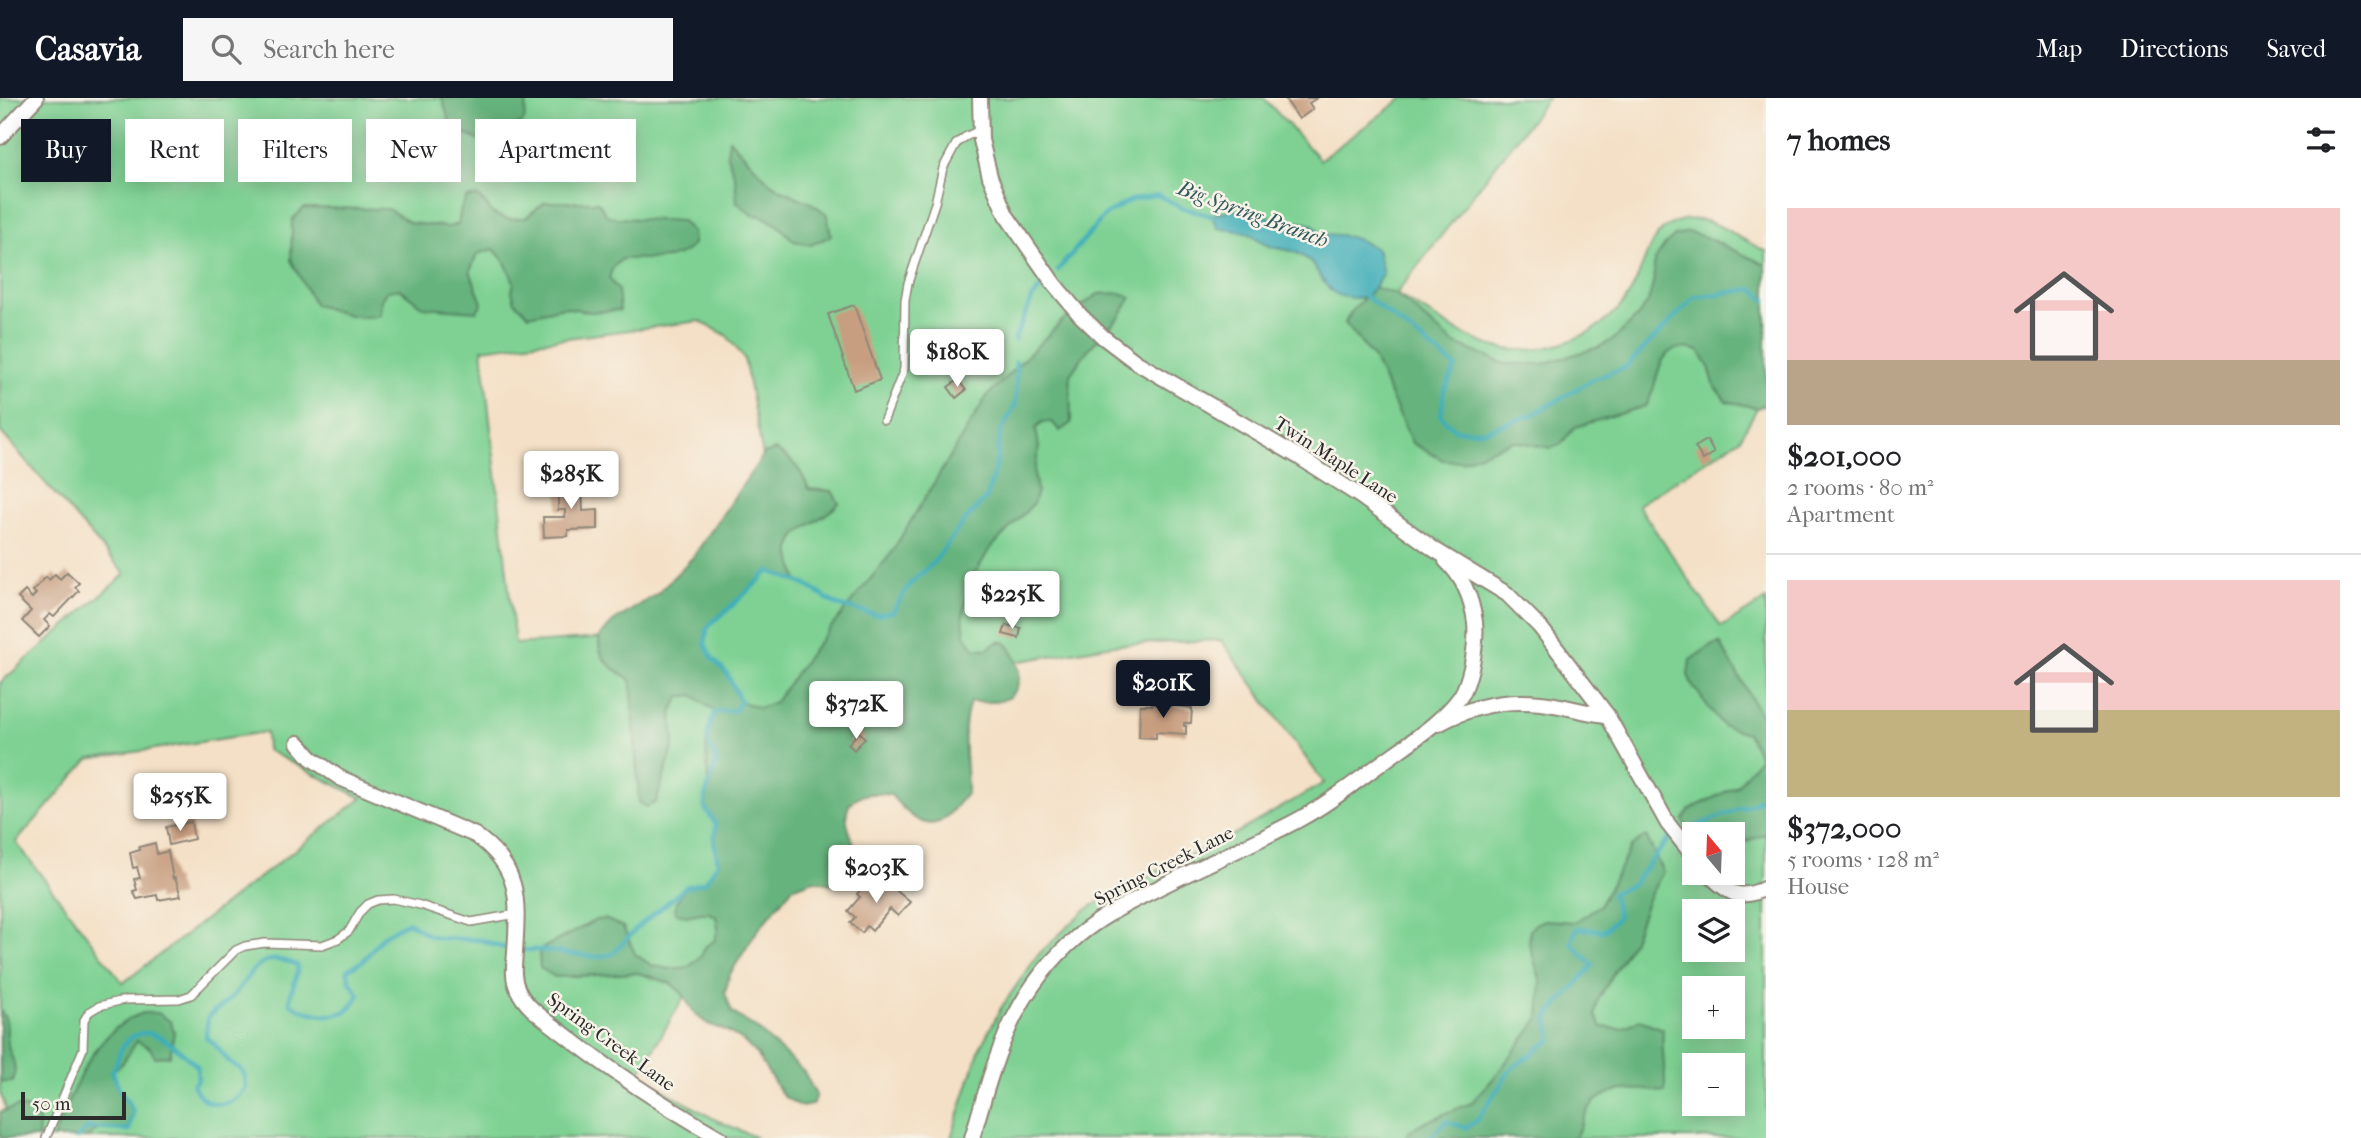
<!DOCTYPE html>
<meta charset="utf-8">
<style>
body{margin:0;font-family:"IM FELL French Canon",serif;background:#f6f6f6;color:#202124;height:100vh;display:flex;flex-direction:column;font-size:26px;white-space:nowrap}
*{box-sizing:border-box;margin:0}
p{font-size:23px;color:#757577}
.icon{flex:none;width:38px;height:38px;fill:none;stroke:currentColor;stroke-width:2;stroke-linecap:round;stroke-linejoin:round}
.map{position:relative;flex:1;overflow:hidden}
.panel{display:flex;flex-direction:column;background:#fff;width:595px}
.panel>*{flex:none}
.banner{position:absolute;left:21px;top:21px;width:665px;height:63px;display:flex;gap:14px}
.needle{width:46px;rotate:341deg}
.tools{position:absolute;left:1682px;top:724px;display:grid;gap:14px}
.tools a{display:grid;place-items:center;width:63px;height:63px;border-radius:0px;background:#fff;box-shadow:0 4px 18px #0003;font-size:35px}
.scale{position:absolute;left:21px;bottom:18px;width:105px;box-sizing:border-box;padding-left:7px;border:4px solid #2b2b2b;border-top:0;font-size:19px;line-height:24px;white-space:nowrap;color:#2b2b2b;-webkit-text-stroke:5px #f7f3e8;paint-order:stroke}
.price{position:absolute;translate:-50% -60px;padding:0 16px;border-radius:7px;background:#fff;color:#222;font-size:23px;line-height:46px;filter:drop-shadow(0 2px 4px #0008)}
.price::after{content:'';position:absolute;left:50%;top:42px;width:21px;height:16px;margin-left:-10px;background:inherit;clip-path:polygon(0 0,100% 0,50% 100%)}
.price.active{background:#111827;color:#fff}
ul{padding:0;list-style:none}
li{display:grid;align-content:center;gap:14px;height:371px;padding:0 21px}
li+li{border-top:2px solid #e0e0e0}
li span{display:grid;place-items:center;height:217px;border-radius:0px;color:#555}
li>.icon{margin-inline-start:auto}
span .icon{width:126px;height:126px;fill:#fffc;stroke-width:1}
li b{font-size:30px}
h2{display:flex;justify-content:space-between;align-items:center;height:84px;padding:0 21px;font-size:30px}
.chip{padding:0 24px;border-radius:0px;background:#fff;box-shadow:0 4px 18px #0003;font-size:24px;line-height:63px}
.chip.active{background:#111827;color:#fff}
header{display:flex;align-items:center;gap:42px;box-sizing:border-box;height:98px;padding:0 35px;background:#111827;color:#fff}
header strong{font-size:33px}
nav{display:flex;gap:38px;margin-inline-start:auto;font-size:24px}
.search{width:490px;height:63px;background:#f6f6f6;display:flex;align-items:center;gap:18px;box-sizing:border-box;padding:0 24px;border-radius:0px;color:#757577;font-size:26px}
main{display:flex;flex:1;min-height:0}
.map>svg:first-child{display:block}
.green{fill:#7ed193;stroke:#547e5f;stroke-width:2;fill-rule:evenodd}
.forest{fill:#66b37d;stroke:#486f54;stroke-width:2}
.water{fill:#3dadb8;stroke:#346c72;stroke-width:2}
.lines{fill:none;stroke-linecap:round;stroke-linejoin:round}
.stream{stroke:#3dadb8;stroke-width:4.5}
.building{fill:#c89e80}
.service-casing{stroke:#908678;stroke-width:10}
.minor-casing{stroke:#908678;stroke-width:18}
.service{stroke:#fff;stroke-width:7}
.minor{stroke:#fff;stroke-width:14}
.labels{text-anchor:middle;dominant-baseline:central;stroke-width:5;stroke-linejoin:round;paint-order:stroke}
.street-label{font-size:19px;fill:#2b2b2b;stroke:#f7f3e8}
.water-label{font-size:21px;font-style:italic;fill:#31585c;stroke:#f7f3e8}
</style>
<header>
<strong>Casavia</strong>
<div class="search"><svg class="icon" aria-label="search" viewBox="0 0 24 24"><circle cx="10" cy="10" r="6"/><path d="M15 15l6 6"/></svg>Search here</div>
<nav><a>Map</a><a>Directions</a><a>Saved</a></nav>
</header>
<main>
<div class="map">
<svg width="1766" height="1040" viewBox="0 0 1766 1040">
<rect width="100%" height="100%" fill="#f7f3e8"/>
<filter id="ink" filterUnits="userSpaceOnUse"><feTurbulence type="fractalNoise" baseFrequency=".0143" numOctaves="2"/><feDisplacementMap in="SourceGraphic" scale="14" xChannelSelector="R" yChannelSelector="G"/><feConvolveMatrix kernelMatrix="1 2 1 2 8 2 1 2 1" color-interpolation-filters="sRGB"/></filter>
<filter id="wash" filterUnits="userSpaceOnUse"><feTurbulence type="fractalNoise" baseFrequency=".00686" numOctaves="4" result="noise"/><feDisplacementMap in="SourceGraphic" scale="28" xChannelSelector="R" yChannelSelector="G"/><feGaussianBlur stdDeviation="1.57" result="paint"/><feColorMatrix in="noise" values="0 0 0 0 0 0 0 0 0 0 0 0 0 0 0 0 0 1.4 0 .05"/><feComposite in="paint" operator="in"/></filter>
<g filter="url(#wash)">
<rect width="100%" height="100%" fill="#f4e0c6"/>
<!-- green -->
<path class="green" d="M0,0H1264L1320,62L1403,0H1548L1396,196C1427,214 1455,235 1489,247C1540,264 1613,236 1635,186C1646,161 1651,128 1683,122C1713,116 1739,142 1766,153V294L1740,341L1638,407L1721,529L1766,502V1040H951L980,950L1001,910L1037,858L1084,813L1124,789L1231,738L1324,685L1221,542L1113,547L917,581L831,650L638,977L716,1022L757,1040H0V1014L6,1011L0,995V585L125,476L0,333ZM700,223L726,237L744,260L768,384L649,537L515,546L482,251ZM266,634L267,652L362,700L123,885L16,744L89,661ZM1694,737H1732V775H1694ZM1694,814H1732V852H1694ZM1694,891H1732V929H1694ZM1694,968H1732V1006H1694Z"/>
<!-- forest -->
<g class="forest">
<path d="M442,0H527L524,23L492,44L476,41L451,29Z"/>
<path d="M729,41L768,83L780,91L813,106L827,116L831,138L811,147L794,143L779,128L762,118L752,117L737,104L735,80L727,57Z"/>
<path d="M477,98L485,105L493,116L508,121L525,120L545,104H598L606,117L617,120L682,123L692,134L693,146C679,167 644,159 622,161L613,169L609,180L618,192L620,212L591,214L564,209L529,217L515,204L512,193L514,184L505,164L494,151L477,156L470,173L482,205L477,213L423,209L400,191L387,193L381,202L380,217C361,223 332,213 314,206L291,162L292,122L304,110L388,111L411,125L448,129L458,126L461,111L466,100Z"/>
<path d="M1688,134L1705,139L1766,167V307L1757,310L1726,303L1715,289L1709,269L1699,253C1653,239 1662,282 1646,308L1575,329L1560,347L1551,350L1513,343L1462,363L1443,362L1412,345L1374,261L1345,225C1351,210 1364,203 1372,189L1396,196L1453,245L1505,266H1543L1599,249L1614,241L1637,219L1648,204L1654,182V163L1665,147L1675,138Z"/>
<path d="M1121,195L1131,199L1120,218L1086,254L1070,277L1071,325L1060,333L1052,324H1042L1036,331L1039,349L1034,376L1037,393L1033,406L989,452L969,486L963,519L965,537L974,550L987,551L997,544H1005C1017,557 1028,585 1009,599C1000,606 982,604 970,604C960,633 967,664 967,695C959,703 952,715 944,721C924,736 903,711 891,697C850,691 837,707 854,746L849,755L853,767L845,785L839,788L814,782L792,790L757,833L730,876L725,895L732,914L757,931L804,974L816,997L812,1007L802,1009L783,998L757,957L743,943L729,934L708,926L696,917L681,894L670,885L638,875L555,879L540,870L539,852L596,822L605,821L623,829L635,856L651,867L668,871L689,869L701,858L706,848L715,842L718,830L716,818L709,815H701L686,818L675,814L676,804L686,789L705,784L718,765L714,743L716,727L705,710L708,689L706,644L715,614L693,597L680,599L672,613L674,647L656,704L647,709L639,704L631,582C613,569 598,565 599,539L613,524L658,495L693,459L764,356L775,352C793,361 801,372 809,391L832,393L839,405C827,422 787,430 791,456C792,465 796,474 797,483L769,473L723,516L713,523L707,531L705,546L712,560L728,577L740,603L759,610L775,604L814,550L890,457L987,298L1063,222L1098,196Z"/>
<path d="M1720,545L1766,626V736L1733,748L1732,737H1694V746L1683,722L1689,712L1737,688L1760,659L1747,635L1723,628L1710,611L1693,588L1688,577L1690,562L1709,549Z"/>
<path d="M1646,738L1663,774L1649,799L1632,844L1598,902L1595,917L1602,929L1620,931L1640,922L1663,931C1661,953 1666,972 1665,994C1639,991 1608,986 1590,1009C1584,1017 1580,1030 1575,1040H1407L1408,1035L1418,1027L1471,1005L1492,982L1539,921L1541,884L1529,846L1530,832L1535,826L1544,822L1575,824L1600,807L1631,749Z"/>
<path d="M0,912C9,923 6,926 7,939C7,958 19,961 13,984H0Z"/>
<path d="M143,915H158L171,924L174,934L170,958L155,959L150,950L137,943L122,966L112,973L119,991L133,1013L129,1032C114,1032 98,1026 87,1040H53C73,994 92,932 143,915Z"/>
<path d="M17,1009L35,1012L39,1025L38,1040H0V1014Z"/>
</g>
<!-- water -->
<path class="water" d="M1230,112L1313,127L1322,137C1344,135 1358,140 1377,151L1383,176L1367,199C1314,206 1330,169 1295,154C1287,151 1277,151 1269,148C1261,144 1254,137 1245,134C1237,132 1227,132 1218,130L1211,117Z"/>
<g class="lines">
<!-- stream -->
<g class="stream">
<path d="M1058,172L1105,117L1131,102L1158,97L1180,109L1215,119"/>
<path d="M1364,197L1456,269L1444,293L1441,318L1455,332L1484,333L1534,316L1594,281L1626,269L1695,199L1753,191L1766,202"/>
<path d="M1014,242L1032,201L1044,185"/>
<path d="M1686,732L1752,706L1766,698"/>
<path d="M77,1040L88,1030L129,1032L133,1013L119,991L112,973C119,965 117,956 123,948C147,916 177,951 197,968L198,981L193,987C205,1012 230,1012 246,990L245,978L241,971L231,966L215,947L206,939L208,919C216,911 227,905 234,897C255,871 259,852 297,867C299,882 289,890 290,905C304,915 333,923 349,911C353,908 356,901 359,897L350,883L347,872L363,863L383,838L408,824L428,837L439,840L481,842L510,852H539L596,859L613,856L637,830L686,789L705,784L718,765L714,743L716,727L705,710V699L717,662C703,639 706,639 715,614L736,612L740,603L728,577L712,560L705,546L707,531L713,523L723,516L769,473L806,487L837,507L877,517L893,514L910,486L934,464L963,425L987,399L996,367L1000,335L1016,305V264"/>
<path d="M1430,1040L1446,1023L1466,1030L1477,1022L1511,971L1552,941L1547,920L1593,867L1571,845L1577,830L1604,833L1618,819L1612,796L1633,786L1670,739"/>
</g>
</g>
<g id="blocks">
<!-- building -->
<g class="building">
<path d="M1289,0H1317L1309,5L1313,11L1299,21L1286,2Z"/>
<path d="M854,207L880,282L854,292L828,216Z"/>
<path d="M958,282L966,292L956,300L948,289Z"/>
<path d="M1707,342L1714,355L1703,362L1695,349Z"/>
<path d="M564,380H585L586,393H582L583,413L598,412V431L568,432V438L544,439L543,419H565V412H558V394H564Z"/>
<path d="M67,474L79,485L75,489L79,493L54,519L50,516L44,522L50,528L39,539L22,523L31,513L18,500L25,493L32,500L36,496L33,493L46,479L49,482L55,476L60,481Z"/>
<path d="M1006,527L1021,530L1019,540L1003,536Z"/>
<path d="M1152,605L1192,610L1191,625H1184V628H1186V636L1156,634V640L1139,639L1140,607H1152Z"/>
<path d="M859,634L865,640L854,652L848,646Z"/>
<path d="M191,724L194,741L169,747L166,729Z"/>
<path d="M155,745L157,756L168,753L173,781L175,780L181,798L158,802L157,797L137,801L133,793L137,792L134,781L140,780L137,769L133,770L130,755L140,752L139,749Z"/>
<path d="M875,780L888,791L891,788L910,804L898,818L890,811L872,833L867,828L862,835L850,825L855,819L848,813L860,799L857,796L865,786L868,789Z"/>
</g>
</g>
</g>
<g filter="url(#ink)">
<use href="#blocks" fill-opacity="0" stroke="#908678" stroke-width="2"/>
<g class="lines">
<defs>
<g id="service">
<path d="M884,322L904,271L905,202L908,185L935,105L943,70L956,46L965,39L980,32"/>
<path d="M46,1040L83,951L84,922L89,914L99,908L124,902L179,901L191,897L236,852L245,848L265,845L322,847L338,841L349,833L360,814L368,806L378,802L394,801L420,807L471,824L517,816"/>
</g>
<g id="minor">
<path d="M980,0L981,42L990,79L1006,117L1054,186L1080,217L1103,239L1136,264L1299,359L1360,398L1435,452L1507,496L1540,529L1607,617L1668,726L1694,759"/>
<path d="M0,39L36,0"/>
<path d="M1438,626C1469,609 1505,601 1541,605C1563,607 1584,615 1607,617"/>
<path d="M298,645L311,660L340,680L475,737C522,770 518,803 515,855C514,868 512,880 518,892C526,910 545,921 560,933C611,973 664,1008 720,1040"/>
<path d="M1708,775C1728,796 1739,803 1766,790"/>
<path d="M972,1040C996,959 1011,895 1078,838C1103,817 1131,804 1160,789C1206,766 1253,746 1298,722C1332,704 1363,678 1394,656C1414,642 1454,614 1464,592C1472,573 1477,545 1475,524C1472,502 1463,479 1446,463"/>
</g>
</defs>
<!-- service casing -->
<use href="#service" class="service-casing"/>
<!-- minor casing -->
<use href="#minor" class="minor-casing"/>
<!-- service -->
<use href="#service" class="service"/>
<!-- minor -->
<use href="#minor" class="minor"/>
</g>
</g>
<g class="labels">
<!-- street labels -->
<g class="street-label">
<text transform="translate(1336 362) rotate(33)">Twin Maple Lane</text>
<text transform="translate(1164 768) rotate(-27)">Spring Creek Lane</text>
<text transform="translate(611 944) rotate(36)">Spring Creek Lane</text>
</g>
<!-- water labels -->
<g class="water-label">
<text transform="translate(1253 116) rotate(20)">Big Spring Branch</text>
</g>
</g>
</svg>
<div class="tools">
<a><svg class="needle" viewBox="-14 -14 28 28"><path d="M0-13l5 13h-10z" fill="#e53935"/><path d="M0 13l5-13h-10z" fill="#757577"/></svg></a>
<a><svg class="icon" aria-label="layers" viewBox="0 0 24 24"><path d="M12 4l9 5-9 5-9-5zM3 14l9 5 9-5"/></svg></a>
<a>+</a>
<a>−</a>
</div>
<div class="scale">50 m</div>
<b class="price" style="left:957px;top:291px">$180K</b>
<b class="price" style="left:571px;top:413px">$285K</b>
<b class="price" style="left:1012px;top:533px">$225K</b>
<b class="price active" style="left:1163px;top:622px">$201K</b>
<b class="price" style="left:856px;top:643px">$372K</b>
<b class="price" style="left:180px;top:735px">$255K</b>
<b class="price" style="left:876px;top:807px">$203K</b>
<div class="banner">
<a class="chip active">Buy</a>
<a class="chip">Rent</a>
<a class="chip">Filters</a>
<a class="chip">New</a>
<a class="chip">Apartment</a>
</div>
</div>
<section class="panel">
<h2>7 homes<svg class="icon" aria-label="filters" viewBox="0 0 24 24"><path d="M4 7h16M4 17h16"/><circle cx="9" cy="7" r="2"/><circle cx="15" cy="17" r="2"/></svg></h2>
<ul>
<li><span style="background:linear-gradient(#f6c9c9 70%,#b9a48a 0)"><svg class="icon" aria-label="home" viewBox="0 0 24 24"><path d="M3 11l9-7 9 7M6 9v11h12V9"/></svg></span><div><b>$201,000</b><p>2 rooms · 80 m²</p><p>Apartment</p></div></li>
<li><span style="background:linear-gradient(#f6c9c9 60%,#c2b280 0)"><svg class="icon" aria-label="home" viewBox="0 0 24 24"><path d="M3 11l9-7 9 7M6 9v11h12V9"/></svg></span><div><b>$372,000</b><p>5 rooms · 128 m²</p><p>House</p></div></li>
</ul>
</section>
</main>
